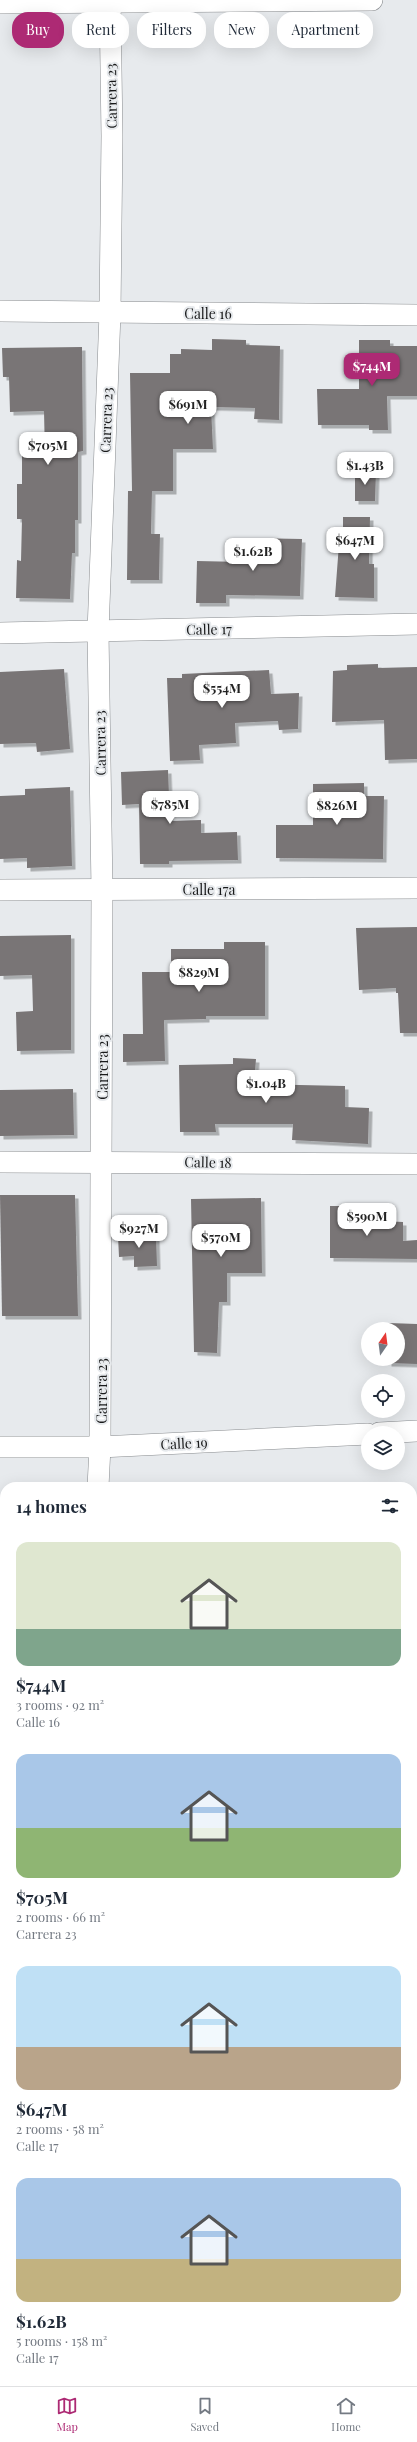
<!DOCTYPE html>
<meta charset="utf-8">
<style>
body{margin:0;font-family:"Playfair Display",serif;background:#f6f6f7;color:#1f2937;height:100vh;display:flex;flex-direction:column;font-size:15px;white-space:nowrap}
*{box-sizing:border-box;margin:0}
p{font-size:13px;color:#747a83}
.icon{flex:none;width:22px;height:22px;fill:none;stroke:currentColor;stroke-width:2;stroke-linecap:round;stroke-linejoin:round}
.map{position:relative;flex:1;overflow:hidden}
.side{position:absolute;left:0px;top:1482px;width:417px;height:904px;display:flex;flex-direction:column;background:#fff;border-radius:16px 16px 0 0;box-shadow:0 4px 16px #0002}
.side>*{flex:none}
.guide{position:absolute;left:12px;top:12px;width:393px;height:36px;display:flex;gap:8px}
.needle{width:26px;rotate:14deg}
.fabs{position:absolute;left:361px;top:1322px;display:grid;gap:8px}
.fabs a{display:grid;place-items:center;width:44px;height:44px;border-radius:50%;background:#fff;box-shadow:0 4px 16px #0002;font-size:20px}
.price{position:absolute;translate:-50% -34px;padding:0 9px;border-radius:8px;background:#fff;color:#222;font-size:13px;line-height:26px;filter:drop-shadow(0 1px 2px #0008)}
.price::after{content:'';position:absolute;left:50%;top:24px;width:12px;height:9px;margin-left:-6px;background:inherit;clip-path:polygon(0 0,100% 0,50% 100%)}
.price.current{background:#ad2a74;color:#fff}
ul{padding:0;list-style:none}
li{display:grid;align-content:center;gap:8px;height:212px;padding:0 16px}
li span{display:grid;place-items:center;height:124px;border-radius:12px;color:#555}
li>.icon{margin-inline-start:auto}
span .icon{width:72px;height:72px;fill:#fffc;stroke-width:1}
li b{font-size:17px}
h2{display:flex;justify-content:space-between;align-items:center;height:48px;padding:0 16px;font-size:17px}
.chip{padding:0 14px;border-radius:16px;background:#fff;box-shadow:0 4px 16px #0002;font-size:14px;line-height:36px}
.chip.current{background:#ad2a74;color:#fff}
.tab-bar{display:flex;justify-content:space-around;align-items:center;height:56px;border-top:1px solid #e0e1e3;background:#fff;font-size:11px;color:#747a83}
.tab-bar a{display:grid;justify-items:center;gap:2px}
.tab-bar .current{color:#ad2a74}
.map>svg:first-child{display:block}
.building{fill:#797576;filter:url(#shadow)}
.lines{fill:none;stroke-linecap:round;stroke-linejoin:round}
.street-casing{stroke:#898c8f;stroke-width:22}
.street{stroke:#fff;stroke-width:21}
.labels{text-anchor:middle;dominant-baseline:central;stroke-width:4;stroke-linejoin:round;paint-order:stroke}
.street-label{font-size:14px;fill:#191a1b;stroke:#e7eaed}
</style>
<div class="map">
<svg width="417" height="2386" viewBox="0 0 417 2386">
<defs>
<filter id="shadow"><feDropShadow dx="3.5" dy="3.5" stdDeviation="0" flood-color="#0004"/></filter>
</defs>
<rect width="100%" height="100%" fill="#e7eaed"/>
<!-- building -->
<g class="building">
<path d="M212,339L246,340V345L280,346L279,420L254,419L255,408L211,407L213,449H173V491H152L151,534H160L159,580H127L128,491H132L130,373H170V354H181V349L212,350Z"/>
<path d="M359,340H390V346H417V396H387L388,430H369V425H318L317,389H359Z"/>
<path d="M82,347L83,451L78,452V520H75V553H72L70,599L16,598L17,560L21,561L22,519H17V484H22V455L45,456L44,411L10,412L9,377H3L2,348Z"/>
<path d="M355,471H376L375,501H355Z"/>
<path d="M343,517H370L369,564H374V598L335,597L339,544H343Z"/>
<path d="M243,538L302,539L300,596L226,595V603H196L197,561L243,562Z"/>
<path d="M378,664V668L417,667V759L385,760L384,720L332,722L333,671L347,670V665Z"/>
<path d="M64,669L70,749L37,752L36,743L0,744V672Z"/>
<path d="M269,670L271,694L299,693L298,729L279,730L278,721L235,723L236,743L199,745L200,760L170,761L167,678H182V674Z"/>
<path d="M168,770L170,821L201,820V833L237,832L238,860L169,861V864H140L139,804L122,805L121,772Z"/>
<path d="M364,783V796H384L383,859L276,858V825H313V784Z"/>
<path d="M70,787L72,866L27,868V858L0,859V796L25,795V789Z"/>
<path d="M417,927V1033H400L398,993H396V988L359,990L356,928Z"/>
<path d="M71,935V1050L17,1051L16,1012L33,1011L32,975L0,976V936Z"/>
<path d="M224,942H265V1016H206V1019L164,1020L165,1061L123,1062V1034H143L142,972H171V949H224Z"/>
<path d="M233,1058L256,1059L254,1084L345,1086V1107L369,1108L368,1144L292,1140L293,1124H215L216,1132H180L179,1065L233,1064Z"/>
<path d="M73,1089L74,1135L0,1136V1090Z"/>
<path d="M0,1195H75L78,1316H2Z"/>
<path d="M261,1198L262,1273H227V1302H219L217,1353L194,1352L191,1199Z"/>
<path d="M330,1206H362V1220L403,1222V1241L417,1240V1259L330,1258Z"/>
<path d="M156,1235L157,1266L134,1267V1256L119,1257L118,1236Z"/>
<path d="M389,1323L417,1324V1364L388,1363V1359H398V1329H389Z"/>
</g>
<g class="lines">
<defs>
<g id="street">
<path d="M0,3L372,0"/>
<path d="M0,311L417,315"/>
<path d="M0,633L417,624"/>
<path d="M0,890L417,888"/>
<path d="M0,1162L417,1164"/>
<path d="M379,1433L417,1431"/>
<path d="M0,1447H100L368,1434"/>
<path d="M98,1487L100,1447L102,890L98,632L110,313L112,136L110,0"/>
<path d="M412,1666L417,1667"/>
</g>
</defs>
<!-- street casing -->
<use href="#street" class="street-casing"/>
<!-- street -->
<use href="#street" class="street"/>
</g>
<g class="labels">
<!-- street labels -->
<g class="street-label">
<text transform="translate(111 96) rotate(-91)">Carrera 23</text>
<text x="208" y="313">Calle 16</text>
<text transform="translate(106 420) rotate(-88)">Carrera 23</text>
<text transform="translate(209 629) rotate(-1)">Calle 17</text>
<text transform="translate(100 743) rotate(-91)">Carrera 23</text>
<text x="209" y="889">Calle 17a</text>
<text transform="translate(102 1067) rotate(-90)">Carrera 23</text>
<text transform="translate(208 1162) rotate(1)">Calle 18</text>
<text transform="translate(101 1391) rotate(-90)">Carrera 23</text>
<text transform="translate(184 1443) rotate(-3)">Calle 19</text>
</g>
</g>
</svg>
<div class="fabs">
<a><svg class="needle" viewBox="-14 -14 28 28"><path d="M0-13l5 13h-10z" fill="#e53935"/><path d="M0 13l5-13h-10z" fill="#747a83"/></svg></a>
<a><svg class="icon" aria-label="locate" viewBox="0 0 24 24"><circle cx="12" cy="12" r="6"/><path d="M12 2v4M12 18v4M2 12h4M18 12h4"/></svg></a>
<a><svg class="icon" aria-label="layers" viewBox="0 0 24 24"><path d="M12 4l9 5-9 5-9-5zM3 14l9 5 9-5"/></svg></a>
</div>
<b class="price current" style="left:372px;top:387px">$744M</b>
<b class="price" style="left:188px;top:425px">$691M</b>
<b class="price" style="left:48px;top:466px">$705M</b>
<b class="price" style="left:365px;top:486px">$1.43B</b>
<b class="price" style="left:355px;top:561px">$647M</b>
<b class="price" style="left:253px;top:572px">$1.62B</b>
<b class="price" style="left:222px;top:709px">$554M</b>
<b class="price" style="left:170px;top:825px">$785M</b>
<b class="price" style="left:337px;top:826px">$826M</b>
<b class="price" style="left:199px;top:993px">$829M</b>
<b class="price" style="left:266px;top:1104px">$1.04B</b>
<b class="price" style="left:367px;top:1237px">$590M</b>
<b class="price" style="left:139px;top:1249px">$927M</b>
<b class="price" style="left:221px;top:1258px">$570M</b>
<div class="guide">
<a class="chip current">Buy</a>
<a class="chip">Rent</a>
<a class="chip">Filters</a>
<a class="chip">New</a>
<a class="chip">Apartment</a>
</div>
<section class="side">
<h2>14 homes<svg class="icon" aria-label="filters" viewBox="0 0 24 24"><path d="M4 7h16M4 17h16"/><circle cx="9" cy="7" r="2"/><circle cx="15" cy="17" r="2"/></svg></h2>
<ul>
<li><span style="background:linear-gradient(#dfe7d0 70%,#7fa58c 0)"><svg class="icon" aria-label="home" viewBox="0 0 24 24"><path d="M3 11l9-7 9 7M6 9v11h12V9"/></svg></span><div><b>$744M</b><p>3 rooms · 92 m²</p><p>Calle 16</p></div></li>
<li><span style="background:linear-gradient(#a9c7e8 60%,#8fb573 0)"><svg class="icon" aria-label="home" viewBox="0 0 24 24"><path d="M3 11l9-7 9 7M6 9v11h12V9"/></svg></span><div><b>$705M</b><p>2 rooms · 66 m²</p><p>Carrera 23</p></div></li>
<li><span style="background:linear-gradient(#bfe0f5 65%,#b9a48a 0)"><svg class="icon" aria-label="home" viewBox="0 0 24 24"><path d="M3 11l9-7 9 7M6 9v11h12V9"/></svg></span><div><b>$647M</b><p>2 rooms · 58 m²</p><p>Calle 17</p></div></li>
<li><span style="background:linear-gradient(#a9c7e8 65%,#c2b280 0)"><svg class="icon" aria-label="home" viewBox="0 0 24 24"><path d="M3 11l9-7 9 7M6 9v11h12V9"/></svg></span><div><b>$1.62B</b><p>5 rooms · 158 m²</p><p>Calle 17</p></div></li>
</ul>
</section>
</div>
<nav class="tab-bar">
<a class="current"><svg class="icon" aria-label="map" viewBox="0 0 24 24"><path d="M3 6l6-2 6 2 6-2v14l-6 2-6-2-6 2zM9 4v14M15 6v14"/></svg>Map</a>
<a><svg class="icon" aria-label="saved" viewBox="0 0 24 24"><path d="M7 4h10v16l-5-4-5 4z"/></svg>Saved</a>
<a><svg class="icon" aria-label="home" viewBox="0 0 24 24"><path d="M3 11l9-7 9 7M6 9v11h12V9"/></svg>Home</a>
</nav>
